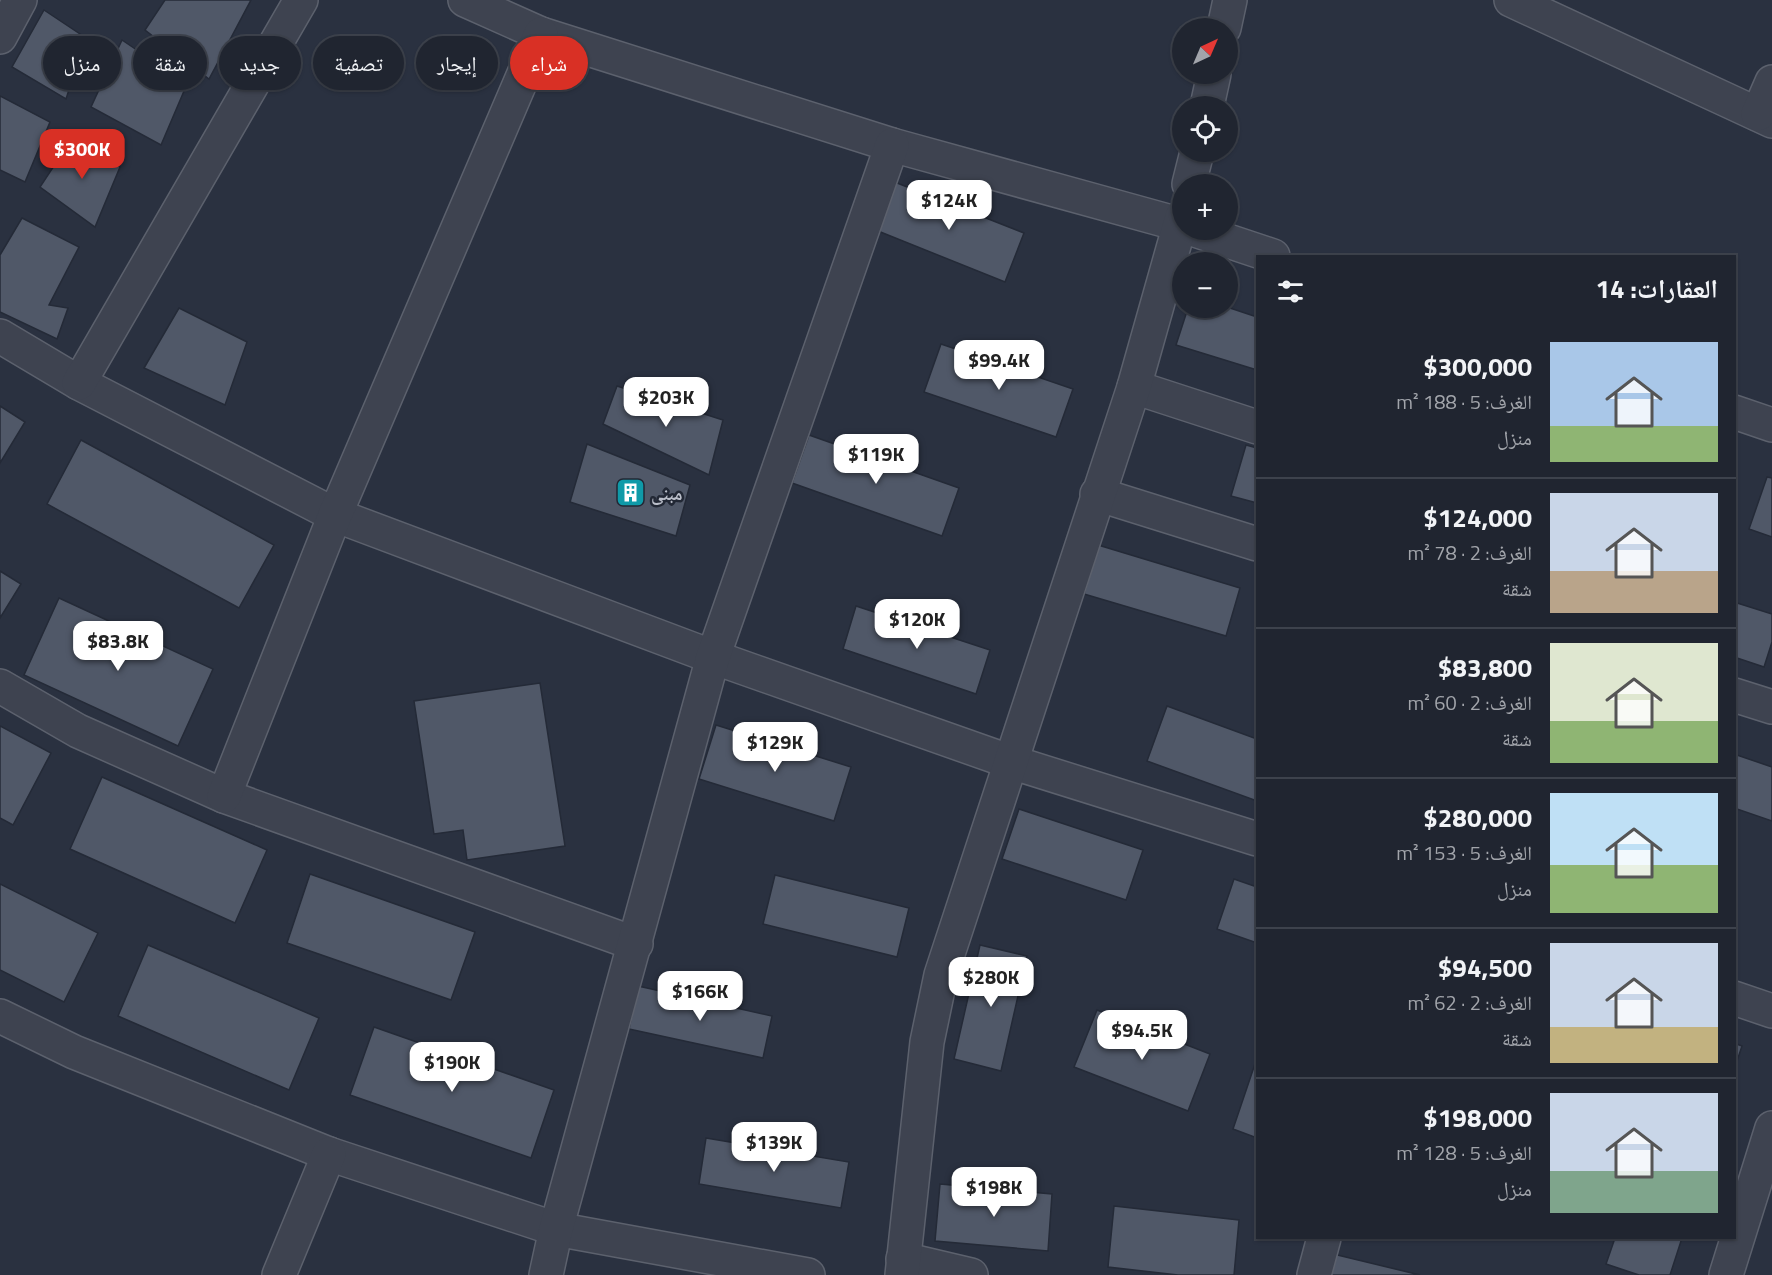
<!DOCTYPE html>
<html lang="ar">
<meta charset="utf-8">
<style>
body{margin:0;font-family:"Titillium Web","Noto Naskh Arabic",sans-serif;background:#2d313c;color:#f1f3f6;direction:rtl;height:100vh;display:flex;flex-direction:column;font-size:22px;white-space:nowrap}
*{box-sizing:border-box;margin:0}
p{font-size:20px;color:#a2a5ab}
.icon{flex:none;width:33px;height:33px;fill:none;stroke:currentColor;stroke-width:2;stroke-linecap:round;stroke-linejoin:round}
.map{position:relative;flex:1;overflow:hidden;direction:ltr}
.side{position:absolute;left:1256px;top:255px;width:480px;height:984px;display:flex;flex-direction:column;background:#202530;border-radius:0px;box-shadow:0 2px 4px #0004,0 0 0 2px #3d424c;direction:rtl}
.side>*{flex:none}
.guide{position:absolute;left:18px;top:36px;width:570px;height:54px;direction:rtl;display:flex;gap:12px}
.needle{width:39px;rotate:44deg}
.buttons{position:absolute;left:1172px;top:18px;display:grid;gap:12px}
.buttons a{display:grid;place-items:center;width:66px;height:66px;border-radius:50%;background:#202530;box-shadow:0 2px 4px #0004,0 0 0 2px #3d424c;font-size:30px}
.price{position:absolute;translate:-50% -51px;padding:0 14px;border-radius:12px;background:#fff;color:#222;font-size:20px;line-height:39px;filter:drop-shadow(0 2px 3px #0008)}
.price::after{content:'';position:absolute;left:50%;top:36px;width:18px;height:14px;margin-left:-9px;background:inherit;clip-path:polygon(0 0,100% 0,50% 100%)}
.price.current{background:#d93025;color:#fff}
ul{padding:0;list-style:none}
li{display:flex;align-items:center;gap:18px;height:150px;padding:0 18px}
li+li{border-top:2px solid #3d424c}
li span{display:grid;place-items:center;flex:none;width:168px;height:120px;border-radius:0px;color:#555}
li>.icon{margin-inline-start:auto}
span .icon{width:72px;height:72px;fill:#fffc;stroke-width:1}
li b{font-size:26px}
h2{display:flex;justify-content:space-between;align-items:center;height:72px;padding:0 18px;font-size:26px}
.pill{padding:0 21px;border-radius:27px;background:#202530;box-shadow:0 2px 4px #0004,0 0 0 2px #3d424c;font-size:21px;line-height:54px}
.pill.current{background:#d93025;color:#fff}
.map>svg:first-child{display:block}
.building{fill:#505868;stroke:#242a37;stroke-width:1.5}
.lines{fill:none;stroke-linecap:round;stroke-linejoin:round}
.street-casing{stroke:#5c616d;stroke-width:36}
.street{stroke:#3e4350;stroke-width:33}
.labels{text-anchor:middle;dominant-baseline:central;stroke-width:5;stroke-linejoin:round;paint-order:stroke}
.poi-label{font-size:18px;font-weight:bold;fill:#bbbfca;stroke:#222835;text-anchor:start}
</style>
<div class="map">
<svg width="1772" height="1275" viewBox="0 0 1772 1275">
<rect width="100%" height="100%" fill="#2a3140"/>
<!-- building -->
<g class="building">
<path d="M165,0H251L209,79L145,30Z"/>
<path d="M44,10L86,38L66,99L12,67Z"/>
<path d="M122,40L187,84L161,145L91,107Z"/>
<path d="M0,96L50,122L25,182L0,170Z"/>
<path d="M75,134L120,167L95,227L40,187Z"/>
<path d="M892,181L1024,233L1005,282L873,229Z"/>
<path d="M22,218L79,247L49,305L68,308L57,339L0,312V255Z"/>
<path d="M1227,307L1257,317V370L1176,345L1188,308Z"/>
<path d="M179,308L247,342L225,405L144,368Z"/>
<path d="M941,344L1073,389L1056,437L924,392Z"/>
<path d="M617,386L723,420L709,475L603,424Z"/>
<path d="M0,406L25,422L0,463Z"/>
<path d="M809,435L959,488L942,536L792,483Z"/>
<path d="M81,440L274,545L239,608L47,504Z"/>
<path d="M587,444L690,485L676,536L570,502Z"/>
<path d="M1246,445L1257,448V503L1231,496Z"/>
<path d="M1767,477L1772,478V537L1749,529Z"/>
<path d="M1098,545L1240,588L1226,636L1084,594Z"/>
<path d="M0,571L21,584L0,618Z"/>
<path d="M59,598L213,669L178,746L24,675Z"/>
<path d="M1734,602L1772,614V642L1764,667L1734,657Z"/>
<path d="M856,606L990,650L976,694L843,649Z"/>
<path d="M540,683L565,846L467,860L463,830L434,834L414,701Z"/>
<path d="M1167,706L1257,739V801L1147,761Z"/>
<path d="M716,725L851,767L834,821L699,779Z"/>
<path d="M0,726L51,753L13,825L0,818Z"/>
<path d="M1734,754L1772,767V821L1734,808Z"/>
<path d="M102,777L267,850L235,923L70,849Z"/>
<path d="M1019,809L1143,850L1126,900L1002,859Z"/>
<path d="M310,874L475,932L451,1000L287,943Z"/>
<path d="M775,875L909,908L897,957L763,924Z"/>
<path d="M1234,879L1257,887V943L1217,929Z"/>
<path d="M0,884L98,933L64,1002L0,970Z"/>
<path d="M148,945L319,1018L289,1090L118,1016Z"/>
<path d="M980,945L1027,956L1001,1071L954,1059Z"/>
<path d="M638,986L772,1016L763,1058L629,1029Z"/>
<path d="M1097,1010L1210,1054L1188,1111L1074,1067Z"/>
<path d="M374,1027L554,1090L531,1158L350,1095Z"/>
<path d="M1734,1043L1742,1046L1734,1070Z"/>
<path d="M1257,1058V1138L1233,1129Z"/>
<path d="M706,1138L849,1162L841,1208L699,1184Z"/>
<path d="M940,1184L1052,1194L1048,1251L935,1241Z"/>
<path d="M1114,1206L1239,1220L1234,1275H1178L1108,1267Z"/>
<path d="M1615,1238H1682L1670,1275H1639L1606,1264Z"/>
<path d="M1325,1252L1420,1275H1319Z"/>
</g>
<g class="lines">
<defs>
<g id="street">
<path d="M465,0L541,34L892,145L1182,225"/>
<path d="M1511,0L1772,121"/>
<path d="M1224,28L1230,0"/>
<path d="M0,37L20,0"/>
<path d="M1207,106L1214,74"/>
<path d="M1758,114L1772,82"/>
<path d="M1189,184L1197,152"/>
<path d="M1195,230L1273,256"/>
<path d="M0,336L79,383L335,515L713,657L1011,762L1257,839"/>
<path d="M79,383L301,0"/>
<path d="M1134,387L1257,427"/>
<path d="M1734,412L1772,425"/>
<path d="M1097,494L1257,544"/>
<path d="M0,686L78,731L224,796L636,944"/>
<path d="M1734,695L1772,707"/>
<path d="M224,796L335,515L541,34"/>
<path d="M1734,998L1772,1011"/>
<path d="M0,1016L74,1052L329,1154L556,1229L808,1275"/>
<path d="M903,1259L971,1275"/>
<path d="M279,1275L329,1154"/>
<path d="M546,1275L556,1229L713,657L892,145"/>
<path d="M902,1275L927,1042L941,975L1134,387L1182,217"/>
<path d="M1314,1275L1324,1238"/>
<path d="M1726,1275L1772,1128"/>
</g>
</defs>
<!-- street casing -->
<use href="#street" class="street-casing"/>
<!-- street -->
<use href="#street" class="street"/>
</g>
<!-- icons -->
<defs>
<symbol id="building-square" viewBox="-11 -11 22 22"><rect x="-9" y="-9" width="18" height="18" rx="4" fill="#0f9aa8" stroke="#222835"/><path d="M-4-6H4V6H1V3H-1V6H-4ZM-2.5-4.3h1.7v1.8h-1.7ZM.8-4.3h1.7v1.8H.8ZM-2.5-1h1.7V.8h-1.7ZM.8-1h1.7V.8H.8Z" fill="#fff"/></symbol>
</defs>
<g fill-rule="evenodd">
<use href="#building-square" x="614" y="476" width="33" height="33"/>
</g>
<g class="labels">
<!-- poi labels -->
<g class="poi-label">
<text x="651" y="493">مبنى</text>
</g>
</g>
</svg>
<div class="buttons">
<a><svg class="needle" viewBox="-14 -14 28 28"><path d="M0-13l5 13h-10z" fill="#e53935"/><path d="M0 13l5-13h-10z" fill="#a2a5ab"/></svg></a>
<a><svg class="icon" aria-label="locate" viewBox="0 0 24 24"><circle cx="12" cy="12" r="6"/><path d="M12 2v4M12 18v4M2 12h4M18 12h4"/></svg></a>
<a>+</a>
<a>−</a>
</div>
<b class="price current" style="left:82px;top:180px">$300K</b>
<b class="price" style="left:949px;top:231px">$124K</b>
<b class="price" style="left:999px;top:391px">$99.4K</b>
<b class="price" style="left:666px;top:428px">$203K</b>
<b class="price" style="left:876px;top:485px">$119K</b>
<b class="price" style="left:917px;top:650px">$120K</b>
<b class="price" style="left:118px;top:672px">$83.8K</b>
<b class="price" style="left:775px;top:773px">$129K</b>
<b class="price" style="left:991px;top:1008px">$280K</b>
<b class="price" style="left:700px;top:1022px">$166K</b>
<b class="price" style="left:1142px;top:1061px">$94.5K</b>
<b class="price" style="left:452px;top:1093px">$190K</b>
<b class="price" style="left:774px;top:1173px">$139K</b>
<b class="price" style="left:994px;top:1218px">$198K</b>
<div class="guide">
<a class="pill current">شراء</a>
<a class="pill">إيجار</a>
<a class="pill">تصفية</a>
<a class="pill">جديد</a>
<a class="pill">شقة</a>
<a class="pill">منزل</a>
</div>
<section class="side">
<h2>العقارات: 14<svg class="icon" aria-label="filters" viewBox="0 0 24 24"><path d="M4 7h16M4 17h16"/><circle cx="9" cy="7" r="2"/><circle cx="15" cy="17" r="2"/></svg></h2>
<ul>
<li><span style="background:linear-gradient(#a9c7e8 70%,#8fb573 0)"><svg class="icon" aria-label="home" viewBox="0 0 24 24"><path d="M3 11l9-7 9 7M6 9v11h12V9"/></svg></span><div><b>$300,000</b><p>الغرف: 5 · 188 m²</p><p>منزل</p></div></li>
<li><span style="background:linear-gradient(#c9d6e8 65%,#b9a48a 0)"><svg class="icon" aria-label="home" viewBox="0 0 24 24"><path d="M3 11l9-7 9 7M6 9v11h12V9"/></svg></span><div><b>$124,000</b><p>الغرف: 2 · 78 m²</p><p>شقة</p></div></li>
<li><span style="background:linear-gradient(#dfe7d0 65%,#8fb573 0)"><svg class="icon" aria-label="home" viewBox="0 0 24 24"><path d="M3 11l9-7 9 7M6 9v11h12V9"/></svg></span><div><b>$83,800</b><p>الغرف: 2 · 60 m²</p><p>شقة</p></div></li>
<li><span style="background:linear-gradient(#bfe0f5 60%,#8fb573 0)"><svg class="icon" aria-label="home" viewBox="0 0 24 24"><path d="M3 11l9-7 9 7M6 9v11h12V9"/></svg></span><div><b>$280,000</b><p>الغرف: 5 · 153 m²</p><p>منزل</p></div></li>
<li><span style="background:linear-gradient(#c9d6e8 70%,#c2b280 0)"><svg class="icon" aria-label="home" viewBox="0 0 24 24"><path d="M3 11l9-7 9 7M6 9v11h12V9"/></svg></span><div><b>$94,500</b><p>الغرف: 2 · 62 m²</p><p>شقة</p></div></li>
<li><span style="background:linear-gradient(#c9d6e8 65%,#7fa58c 0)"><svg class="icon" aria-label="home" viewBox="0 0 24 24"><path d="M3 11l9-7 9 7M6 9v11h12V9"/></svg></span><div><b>$198,000</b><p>الغرف: 5 · 128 m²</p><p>منزل</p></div></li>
</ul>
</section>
</div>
